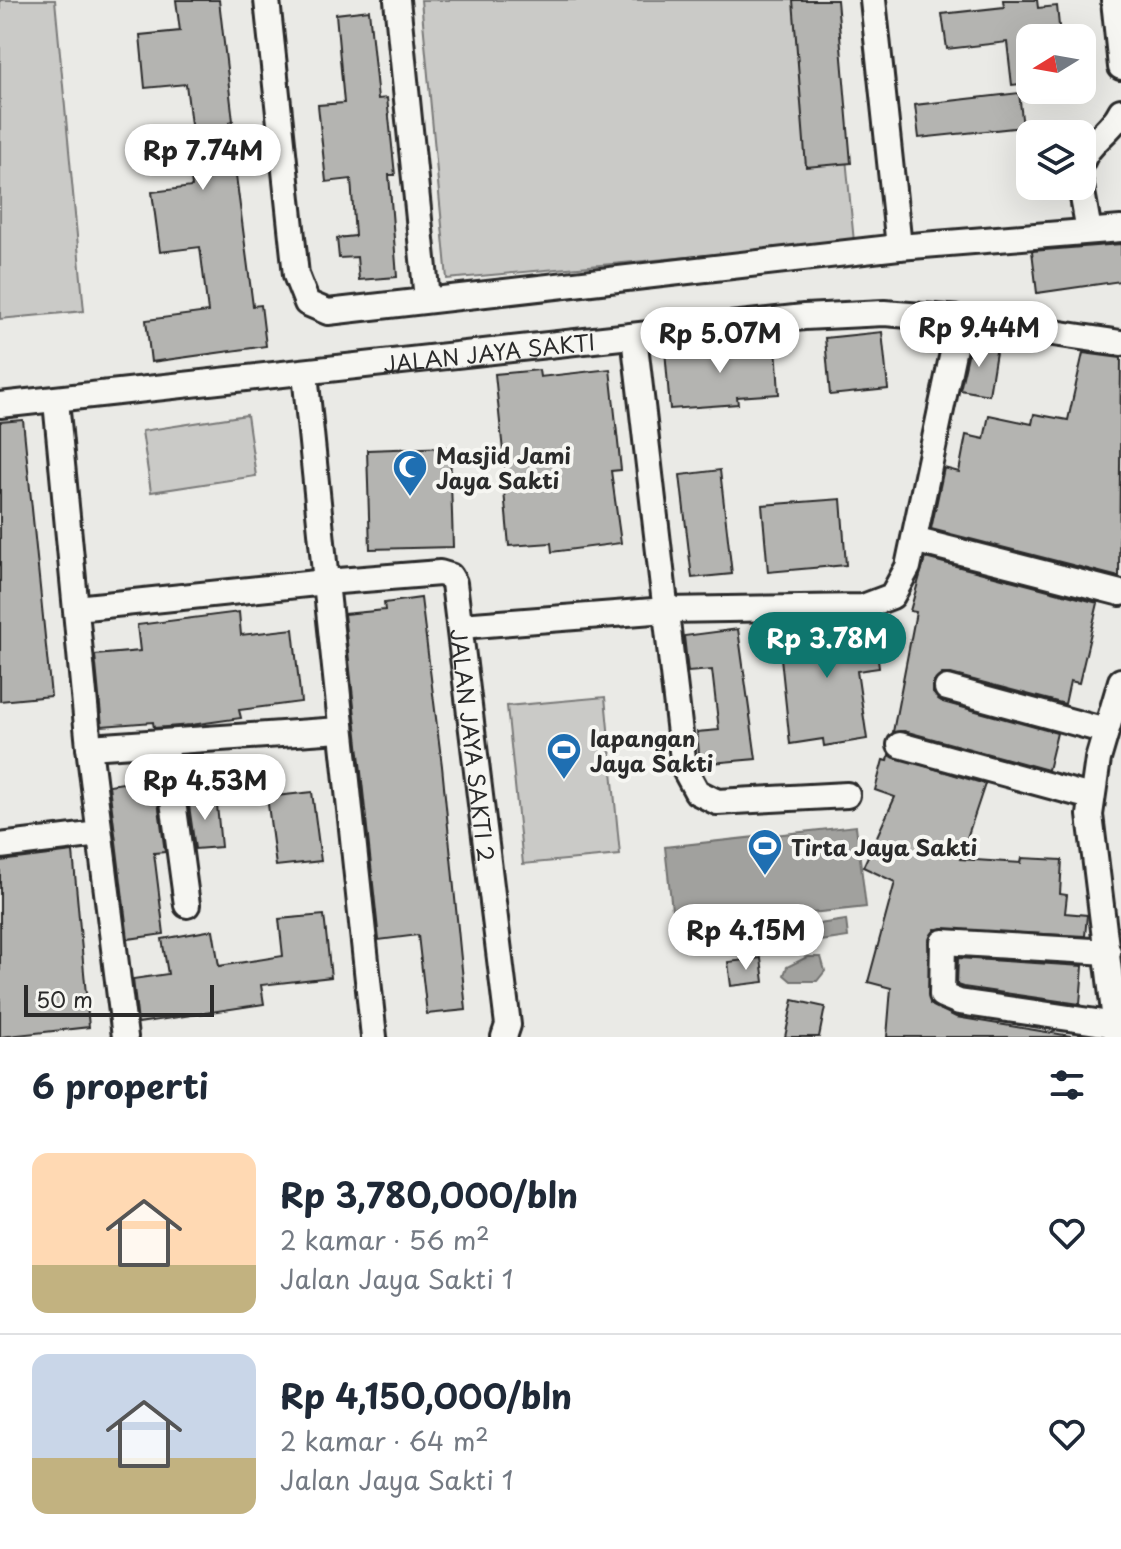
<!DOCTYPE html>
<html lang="id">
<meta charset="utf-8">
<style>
body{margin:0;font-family:"Playpen Sans",sans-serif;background:#f2f2f3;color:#1f2937;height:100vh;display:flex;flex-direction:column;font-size:30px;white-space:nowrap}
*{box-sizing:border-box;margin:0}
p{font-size:26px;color:#747a83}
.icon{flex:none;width:44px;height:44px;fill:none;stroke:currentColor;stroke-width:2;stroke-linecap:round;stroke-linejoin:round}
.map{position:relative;height:1037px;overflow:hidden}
.details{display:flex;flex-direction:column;background:#fff;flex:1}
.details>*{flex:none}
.needle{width:52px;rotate:259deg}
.buttons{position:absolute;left:1016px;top:24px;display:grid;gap:16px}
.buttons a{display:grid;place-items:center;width:80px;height:80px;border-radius:16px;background:#fff;box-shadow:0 8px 32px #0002;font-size:40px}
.scale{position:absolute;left:24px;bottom:20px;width:190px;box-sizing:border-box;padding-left:8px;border:4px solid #2b2b2b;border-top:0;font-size:22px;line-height:28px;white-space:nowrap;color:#2b2b2b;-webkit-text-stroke:6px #f6f6f2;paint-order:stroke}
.price{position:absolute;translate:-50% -68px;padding:0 18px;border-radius:28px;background:#fff;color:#222;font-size:26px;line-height:52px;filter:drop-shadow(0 2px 4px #0008)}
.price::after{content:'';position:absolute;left:50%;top:48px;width:24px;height:18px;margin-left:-12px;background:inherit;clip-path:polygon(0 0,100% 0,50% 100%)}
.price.active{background:#0f766e;color:#fff}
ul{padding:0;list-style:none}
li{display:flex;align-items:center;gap:24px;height:200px;padding:0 32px}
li+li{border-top:2px solid #e0e1e3}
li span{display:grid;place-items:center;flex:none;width:224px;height:160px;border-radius:16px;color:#555}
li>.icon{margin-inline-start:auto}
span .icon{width:96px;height:96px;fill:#fffc;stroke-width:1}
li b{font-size:34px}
h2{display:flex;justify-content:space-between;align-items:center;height:96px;padding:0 32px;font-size:34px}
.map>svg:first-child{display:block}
.green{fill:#cacac7;stroke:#7a7a79;stroke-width:2}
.water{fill:#a1a19e;stroke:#727270;stroke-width:2}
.building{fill:#b4b4b1;stroke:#2b2b2b;stroke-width:2}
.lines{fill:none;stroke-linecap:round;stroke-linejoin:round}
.minor-casing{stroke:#2b2b2b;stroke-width:30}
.minor{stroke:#f6f6f2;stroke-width:24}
.labels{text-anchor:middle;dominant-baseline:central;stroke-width:8;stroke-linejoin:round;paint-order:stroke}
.street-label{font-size:22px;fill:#2b2b2b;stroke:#f6f6f2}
.poi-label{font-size:22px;font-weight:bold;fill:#2b2b2b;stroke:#f6f6f2;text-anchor:start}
</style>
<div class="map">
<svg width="1121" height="1037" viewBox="0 0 1121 1037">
<rect width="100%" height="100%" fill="#eaeae6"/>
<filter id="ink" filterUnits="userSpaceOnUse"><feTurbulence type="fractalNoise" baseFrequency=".0125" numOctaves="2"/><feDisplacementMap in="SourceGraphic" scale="16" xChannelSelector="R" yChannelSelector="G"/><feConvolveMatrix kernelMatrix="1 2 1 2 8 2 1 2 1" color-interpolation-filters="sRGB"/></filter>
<g filter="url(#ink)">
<!-- green -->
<g class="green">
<path d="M0,0H55L84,311L0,319Z"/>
<path d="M421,0H831L854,242L447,279Z"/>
<path d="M247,415L256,476L151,492L142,431Z"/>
<path d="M605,697L620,855L523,864L507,706Z"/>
</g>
<!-- water -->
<g class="water">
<path d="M856,826L866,907L674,928L665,847Z"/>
<path d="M846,920L848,937L807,943L805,926Z"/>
<path d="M807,957H821L825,971L817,981H791L784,975L787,967Z"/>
</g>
<!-- building -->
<g class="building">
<path d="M176,0H219L233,121L229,122L253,306L261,305L266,346L151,362L146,320L208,312L200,247L160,252L152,192L192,187L187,142L193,141L186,84L145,88L140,35L180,31Z"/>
<path d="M793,0H837L851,163L806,167Z"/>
<path d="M1003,0H1037L1038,8L1057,6L1060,36L1030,38V83L1012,85L1007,42L947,49L942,14L1004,7Z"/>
<path d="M369,10L378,99L387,98L395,175H389L397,277L359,280L357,257L339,258L337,238L355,236L351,179L326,182L318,105L344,103L336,14Z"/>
<path d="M1019,93L1023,127L919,138L915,105Z"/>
<path d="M1121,244V281L1037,293L1032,251Z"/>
<path d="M882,332L888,389L830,395L825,338Z"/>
<path d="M971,342L997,346L989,395L960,390Z"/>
<path d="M733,345V348L776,345L779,394L737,397L738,404L670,409L665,350Z"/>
<path d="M1083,353L1121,358L1119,577L931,529L944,468L959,472L966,435L984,439L989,415L1032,424L1034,414L1068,420Z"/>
<path d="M610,369L621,470L611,471L621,543L552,552L551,543L509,546L504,491L507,490L495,374L539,370L540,377Z"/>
<path d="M23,420L51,696L0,701V422Z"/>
<path d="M450,447L453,547L370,549L367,450Z"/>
<path d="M720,470L732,574L692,578L680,475Z"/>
<path d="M841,499L846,565L768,572L762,505Z"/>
<path d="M925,558L1098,603L1079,683L1070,681L1065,704L951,674H942L933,683V693L943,702L1057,733L1048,770L904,731L893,732L916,612L910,611Z"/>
<path d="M421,598L442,766L466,1010L427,1014L418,935L379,940L344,614L385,610L384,603Z"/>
<path d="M239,612L241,635L293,629L301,702L239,710L241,718L191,725L154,728L153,722L102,726L95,655L140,651L137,625Z"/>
<path d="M873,619L879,668L857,671L867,739L824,746L823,739L790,744L778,629Z"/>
<path d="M738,629L756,759L700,764L697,732L719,730L712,670L688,672L684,636Z"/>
<path d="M889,755L985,784L960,859L1021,863L1022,858L1062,860L1060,894L1067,895L1065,913L1087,915L1085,936L935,929L928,942L930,1004L956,1017L1077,1037H887L891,988L868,982L895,882L863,867L895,797L875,790L883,760L888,761Z"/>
<path d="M145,780L148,802L158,801L165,852L154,853L164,934L128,939L109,785Z"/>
<path d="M312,792L321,861L276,866L267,797Z"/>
<path d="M216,795L221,847L195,849L188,798Z"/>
<path d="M73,852L89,1027L0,1037V861Z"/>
<path d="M324,915L331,977L261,985L264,1004L138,1023L133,979L168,974L162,939L213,930L219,966L283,956L279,919Z"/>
<path d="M761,958L764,982L731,986L728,962Z"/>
<path d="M958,958L1083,966L1080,1004L963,987L957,985Z"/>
<path d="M793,1000L825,1007L819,1037H785Z"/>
</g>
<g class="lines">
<defs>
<g id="minor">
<path d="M267,0L296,275L307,303L328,312L899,247L1121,229"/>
<path d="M397,0L427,299"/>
<path d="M873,0L899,247"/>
<path d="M1114,0L1121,67"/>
<path d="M1082,161C1089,141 1112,131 1121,111"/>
<path d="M1081,186L1089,231"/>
<path d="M634,336L684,768L697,792L717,802L847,795"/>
<path id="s1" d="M305,373L326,582L440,573L450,576L454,583L508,1025L504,1037"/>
<path d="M56,401L89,747L125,1037"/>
<path id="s2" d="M0,405L804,317L884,313L960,319L1121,343"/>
<path d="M914,540L1121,593"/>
<path d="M76,608L326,582L374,1037"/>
<path d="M461,626L666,610L863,607L892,596L908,567L960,319"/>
<path d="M947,688L1106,731"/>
<path d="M165,742L187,905"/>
<path d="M900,745L1091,797"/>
<path d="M89,747L340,730"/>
<path d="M0,846L99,834"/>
<path d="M1108,952L943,942L942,995L959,1002L1117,1025"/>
<path d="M1117,1037L1090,815L1098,759L1121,681"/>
</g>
</defs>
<!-- minor casing -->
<use href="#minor" class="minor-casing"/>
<!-- minor -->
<use href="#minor" class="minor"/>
</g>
</g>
<!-- icons -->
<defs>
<symbol id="mosque-pin" viewBox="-11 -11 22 30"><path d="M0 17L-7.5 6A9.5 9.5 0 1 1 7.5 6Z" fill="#1f6fb2" stroke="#f6f6f2"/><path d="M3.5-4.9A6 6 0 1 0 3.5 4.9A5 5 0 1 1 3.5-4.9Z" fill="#fff"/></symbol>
<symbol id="stadium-pin" viewBox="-11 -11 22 30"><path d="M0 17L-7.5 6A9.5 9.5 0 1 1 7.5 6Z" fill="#1f6fb2" stroke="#f6f6f2"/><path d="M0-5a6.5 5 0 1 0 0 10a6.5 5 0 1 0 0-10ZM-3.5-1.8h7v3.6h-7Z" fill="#fff"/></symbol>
</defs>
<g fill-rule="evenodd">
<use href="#mosque-pin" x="390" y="447" width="40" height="54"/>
<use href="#stadium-pin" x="544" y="730" width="40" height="54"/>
<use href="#stadium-pin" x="745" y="826" width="40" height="54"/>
</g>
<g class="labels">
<!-- street labels -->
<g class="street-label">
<text stroke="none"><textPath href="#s2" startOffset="492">JALAN JAYA SAKTI</textPath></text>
<text stroke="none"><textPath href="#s1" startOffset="506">JALAN JAYA SAKTI 2</textPath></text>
</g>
<!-- poi labels -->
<g class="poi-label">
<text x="436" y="454">Masjid Jami<tspan x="436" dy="25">Jaya Sakti</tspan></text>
<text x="590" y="737">lapangan<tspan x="590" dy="25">Jaya Sakti</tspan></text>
<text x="791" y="846">Tirta Jaya Sakti</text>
</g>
</g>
</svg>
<div class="buttons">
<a><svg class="needle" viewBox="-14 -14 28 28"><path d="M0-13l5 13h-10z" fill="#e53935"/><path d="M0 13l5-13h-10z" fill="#747a83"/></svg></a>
<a><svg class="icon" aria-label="layers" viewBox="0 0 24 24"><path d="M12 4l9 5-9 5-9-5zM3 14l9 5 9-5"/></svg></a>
</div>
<div class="scale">50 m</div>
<b class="price" style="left:203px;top:192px">Rp 7.74M</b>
<b class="price" style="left:979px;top:369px">Rp 9.44M</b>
<b class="price" style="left:720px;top:375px">Rp 5.07M</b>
<b class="price active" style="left:827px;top:680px">Rp 3.78M</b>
<b class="price" style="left:205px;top:822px">Rp 4.53M</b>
<b class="price" style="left:746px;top:972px">Rp 4.15M</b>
</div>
<section class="details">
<h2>6 properti<svg class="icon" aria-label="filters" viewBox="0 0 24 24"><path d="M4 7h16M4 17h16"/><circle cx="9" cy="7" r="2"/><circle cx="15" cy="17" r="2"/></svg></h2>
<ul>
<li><span style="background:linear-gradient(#ffd9b3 70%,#c2b280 0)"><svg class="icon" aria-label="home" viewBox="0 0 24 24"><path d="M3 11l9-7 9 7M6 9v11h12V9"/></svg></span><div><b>Rp 3,780,000/bln</b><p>2 kamar · 56 m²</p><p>Jalan Jaya Sakti 1</p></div><svg class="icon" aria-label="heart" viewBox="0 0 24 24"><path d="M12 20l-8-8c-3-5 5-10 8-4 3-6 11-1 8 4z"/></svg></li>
<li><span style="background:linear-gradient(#c9d6e8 65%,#c2b280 0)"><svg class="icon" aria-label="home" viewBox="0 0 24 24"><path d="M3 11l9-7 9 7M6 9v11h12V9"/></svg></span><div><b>Rp 4,150,000/bln</b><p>2 kamar · 64 m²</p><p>Jalan Jaya Sakti 1</p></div><svg class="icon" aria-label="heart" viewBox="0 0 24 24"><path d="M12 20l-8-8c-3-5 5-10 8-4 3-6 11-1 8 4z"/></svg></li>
</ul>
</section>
